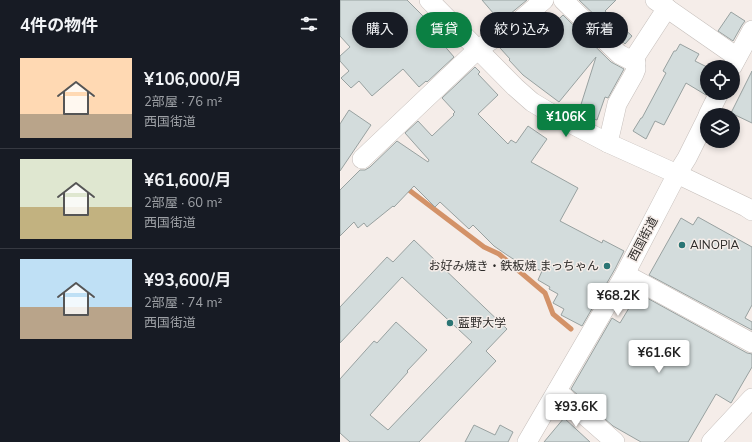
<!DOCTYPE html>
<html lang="ja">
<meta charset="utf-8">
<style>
body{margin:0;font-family:"Nunito Sans","Noto Sans JP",sans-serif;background:#242831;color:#f1f3f6;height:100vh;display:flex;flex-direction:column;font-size:15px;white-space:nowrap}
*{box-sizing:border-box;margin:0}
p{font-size:13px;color:#9ea1a6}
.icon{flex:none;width:22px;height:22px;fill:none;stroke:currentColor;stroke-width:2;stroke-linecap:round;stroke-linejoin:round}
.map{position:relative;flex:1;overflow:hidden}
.side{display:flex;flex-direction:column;background:#171b24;width:340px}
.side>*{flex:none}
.top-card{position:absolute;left:12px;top:12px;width:340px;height:36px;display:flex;gap:8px}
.tools{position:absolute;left:360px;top:60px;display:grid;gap:8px}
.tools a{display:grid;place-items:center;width:40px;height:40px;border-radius:50%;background:#171b24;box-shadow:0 2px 6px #0003;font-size:20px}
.price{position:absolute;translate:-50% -34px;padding:0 9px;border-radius:4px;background:#fff;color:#222;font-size:13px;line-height:26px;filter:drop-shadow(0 1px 2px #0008)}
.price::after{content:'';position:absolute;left:50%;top:24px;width:12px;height:9px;margin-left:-6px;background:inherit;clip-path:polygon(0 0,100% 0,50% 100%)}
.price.selected{background:#0b8043;color:#fff}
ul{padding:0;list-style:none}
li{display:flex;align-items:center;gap:12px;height:100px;padding:0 20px}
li+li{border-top:1px solid #363941}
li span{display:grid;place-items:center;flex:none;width:112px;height:80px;border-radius:0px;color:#555}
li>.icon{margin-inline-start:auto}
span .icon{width:48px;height:48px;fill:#fffc;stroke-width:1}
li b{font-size:17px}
h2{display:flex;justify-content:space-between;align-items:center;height:48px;padding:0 20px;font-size:17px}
.pill{padding:0 14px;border-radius:18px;background:#171b24;box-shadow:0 2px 6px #0003;font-size:14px;line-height:36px}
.pill.selected{background:#0b8043;color:#fff}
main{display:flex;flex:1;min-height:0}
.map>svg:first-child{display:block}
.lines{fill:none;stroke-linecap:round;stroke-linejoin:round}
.stream{stroke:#d39268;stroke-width:5}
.building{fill:#d3dcdc;stroke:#98a1a0}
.minor-casing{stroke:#c5beba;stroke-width:20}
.minor{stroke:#fff;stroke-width:19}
.poi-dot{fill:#2b7574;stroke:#f5ede9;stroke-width:1.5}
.labels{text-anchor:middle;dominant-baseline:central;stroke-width:3;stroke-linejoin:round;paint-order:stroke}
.street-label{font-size:12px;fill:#2c2a28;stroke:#f5ede9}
.poi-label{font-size:12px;fill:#2c2a28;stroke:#f5ede9;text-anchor:start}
</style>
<main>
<section class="side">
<h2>4件の物件<svg class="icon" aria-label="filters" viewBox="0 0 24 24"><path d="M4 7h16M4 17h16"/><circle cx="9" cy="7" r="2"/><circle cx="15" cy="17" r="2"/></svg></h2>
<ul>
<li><span style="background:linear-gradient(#ffd9b3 70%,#b9a48a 0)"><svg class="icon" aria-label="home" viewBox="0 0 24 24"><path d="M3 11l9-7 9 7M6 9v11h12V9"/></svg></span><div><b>¥106,000/月</b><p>2部屋 · 76 m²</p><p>西国街道</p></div></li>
<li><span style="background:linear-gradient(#dfe7d0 60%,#c2b280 0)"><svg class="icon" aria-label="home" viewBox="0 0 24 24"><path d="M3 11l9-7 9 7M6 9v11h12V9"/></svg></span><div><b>¥61,600/月</b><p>2部屋 · 60 m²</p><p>西国街道</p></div></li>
<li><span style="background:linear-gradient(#bfe0f5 60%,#b9a48a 0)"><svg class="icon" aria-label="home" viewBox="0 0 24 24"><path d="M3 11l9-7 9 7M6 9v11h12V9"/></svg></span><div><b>¥93,600/月</b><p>2部屋 · 74 m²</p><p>西国街道</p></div></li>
</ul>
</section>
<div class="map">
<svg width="412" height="442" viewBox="0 0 412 442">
<rect width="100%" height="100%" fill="#f5ede9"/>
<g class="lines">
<!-- stream -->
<path class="stream" d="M65,187L144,247L159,254L205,293L213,314L231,329"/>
</g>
<!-- building -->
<g class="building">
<path d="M0,0H67L90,23L92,21L100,31L95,35L114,57L87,82L86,81L79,87L63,69L32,96L19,81L11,88L1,78L9,71L0,61V56L10,47L0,36Z"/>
<path d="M142,0H187L170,14L160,21Z"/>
<path d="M239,0H276L265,11L292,36L285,44Z"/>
<path d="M391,12L405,21L402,25L393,41L378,31Z"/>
<path d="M223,15L271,62L284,69L268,98L265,97L257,120L238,114L256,57L219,102L183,75L169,60L170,59L160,48L187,29L198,39Z"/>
<path d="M340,44L359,54L355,61L367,67V92L366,95L346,83L324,125L315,121L306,139L293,131L301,118H302L326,73L323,71L334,51H336Z"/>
<path d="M135,67L140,72L138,74L158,95L138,114L168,144L171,140L176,143L188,126L207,139L191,162L238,188L220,221L262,243L263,240L284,251L275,269L242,326L221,315L224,309L213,303L218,294L209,289L210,287L198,280L202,271L178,262L167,255L154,246L133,225L129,229L100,202L95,207L74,186L54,207L53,206L27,227L24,223L18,228L14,222L0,236V190L20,170H25L30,167L57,141L88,162L89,160L65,133L78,121L92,136L114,115L113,114L115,112L102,98Z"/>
<path d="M412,71V123L391,113Z"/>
<path d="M9,110L31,125L0,171V124Z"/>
<path d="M358,217L412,247V305L405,318L412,322V330L309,275L341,218L353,225Z"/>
<path d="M74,240L167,329L146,351L156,361L79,442H10L0,433V379L34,341L37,343L56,322L87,350L67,371L68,372L30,415L48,430L132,342L62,277L0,343V307L47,257L53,262Z"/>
<path d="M298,293L407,353L412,354V367L391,403L376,394L348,442H301L273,426L231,389L272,318L280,323Z"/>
<path d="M224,418L250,442H204Z"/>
<path d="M134,425L155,435L160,425L173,432L168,442H125Z"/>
</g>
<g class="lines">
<defs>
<g id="minor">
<path d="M89,0L175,87L192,102L207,111L268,143L337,174L406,207L412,211"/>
<path d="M223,0L279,54L296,63"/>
<path d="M315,0L397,57"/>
<path d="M392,67L412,30"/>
<path d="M368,115L379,93"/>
<path d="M268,143L277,104L294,74L296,69L295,57L327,8"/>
<path d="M22,159L138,49L177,23L204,0"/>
<path d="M285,274L412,343"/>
<path d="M217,391L275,442"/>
<path d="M187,442L285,274L337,174L347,158L367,118"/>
<path d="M371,442L412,398"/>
</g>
</defs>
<!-- minor casing -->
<use href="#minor" class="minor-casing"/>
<!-- minor -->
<use href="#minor" class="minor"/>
</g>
<!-- markers -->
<g class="poi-dot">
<circle cx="342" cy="245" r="4"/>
<circle cx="267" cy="266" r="4"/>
<circle cx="110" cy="323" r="4"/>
</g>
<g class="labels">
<!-- street labels -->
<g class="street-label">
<text transform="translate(303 239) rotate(-62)">西国街道</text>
</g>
<!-- poi labels -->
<g class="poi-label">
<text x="350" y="245">AINOPIA</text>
<text x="259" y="266" text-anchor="end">お好み焼き・鉄板焼 まっちゃん</text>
<text x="118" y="323">藍野大学</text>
</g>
</g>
</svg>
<div class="tools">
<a><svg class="icon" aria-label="locate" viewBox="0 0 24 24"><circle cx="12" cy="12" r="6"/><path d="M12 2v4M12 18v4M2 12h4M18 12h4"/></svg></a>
<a><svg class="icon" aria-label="layers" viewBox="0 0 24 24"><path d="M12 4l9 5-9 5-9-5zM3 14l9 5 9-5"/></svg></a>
</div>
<b class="price selected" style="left:226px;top:138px">¥106K</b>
<b class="price" style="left:278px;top:317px">¥68.2K</b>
<b class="price" style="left:319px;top:374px">¥61.6K</b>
<b class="price" style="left:236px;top:428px">¥93.6K</b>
<div class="top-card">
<a class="pill">購入</a>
<a class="pill selected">賃貸</a>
<a class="pill">絞り込み</a>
<a class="pill">新着</a>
</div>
</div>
</main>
